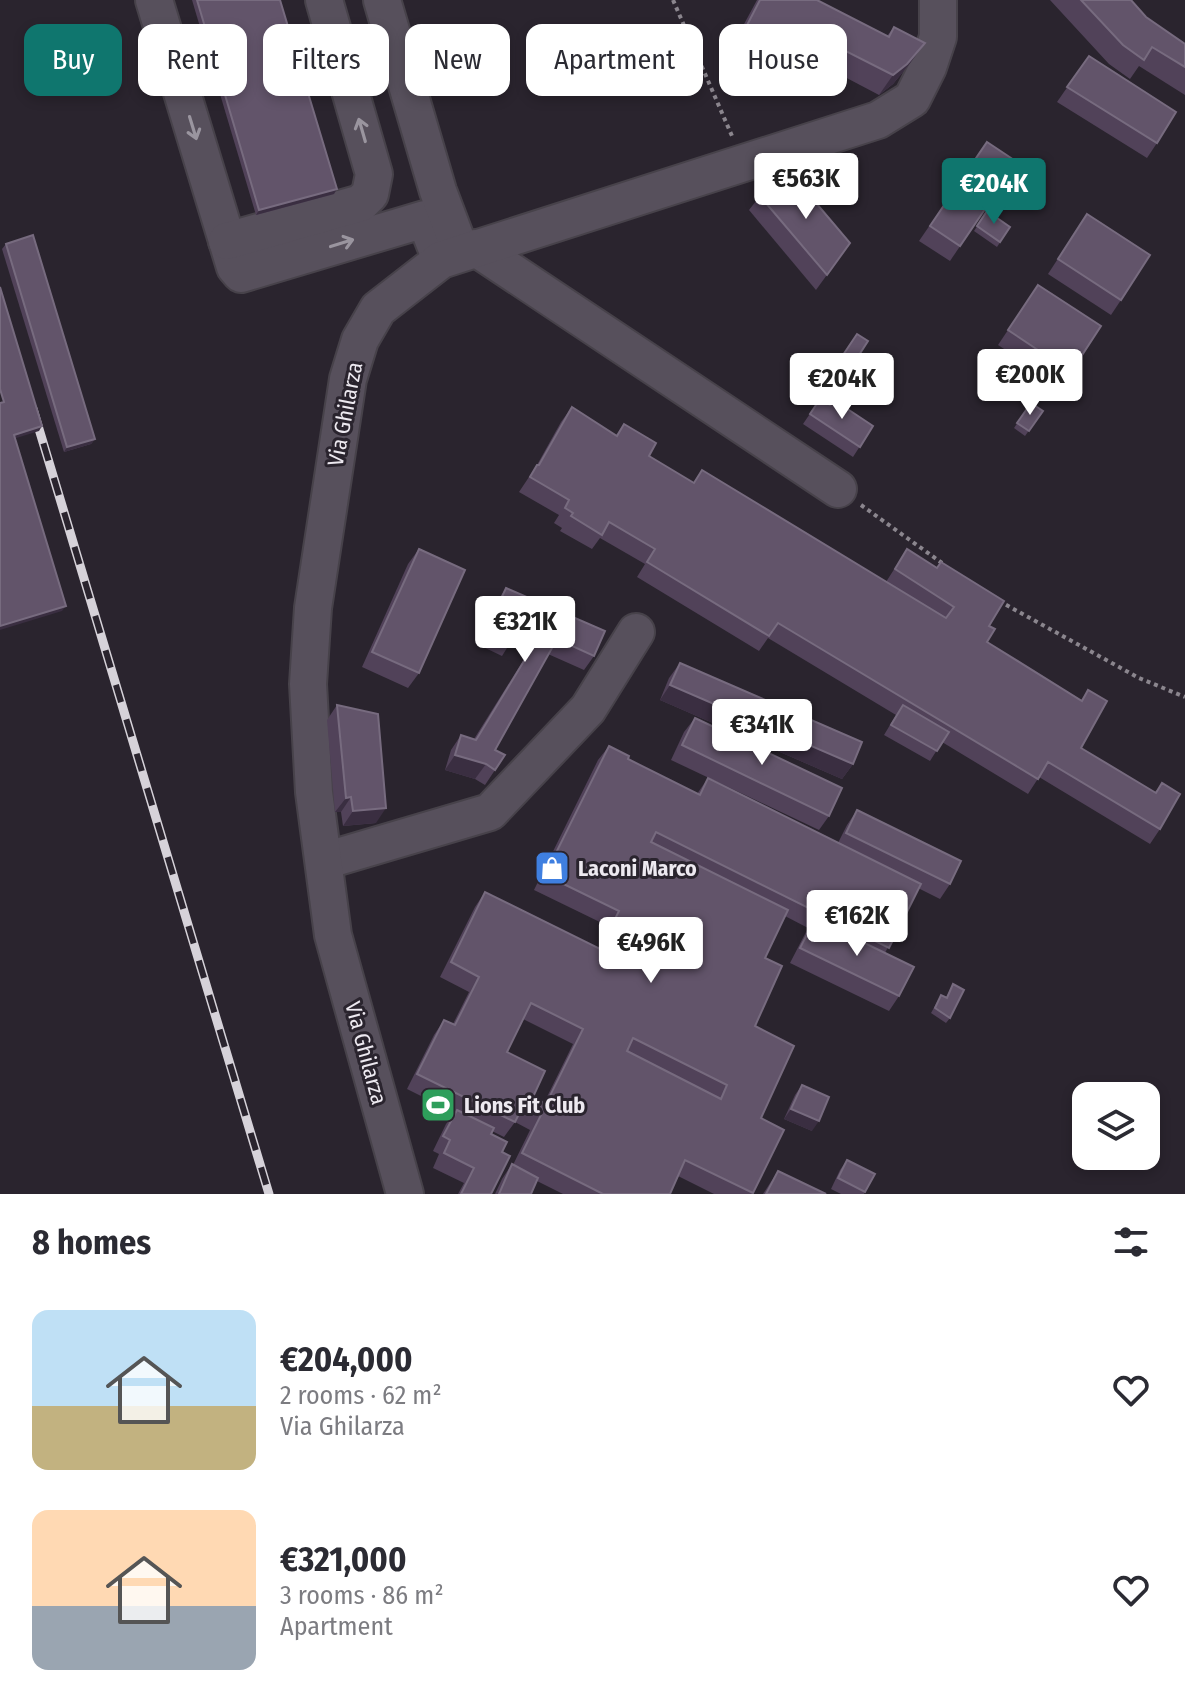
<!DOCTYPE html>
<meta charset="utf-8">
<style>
body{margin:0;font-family:"Fira Sans Condensed",sans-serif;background:#f2f2f3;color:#2b2b33;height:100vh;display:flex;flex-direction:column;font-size:30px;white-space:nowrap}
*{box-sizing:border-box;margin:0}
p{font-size:26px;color:#7c7c81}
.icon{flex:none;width:44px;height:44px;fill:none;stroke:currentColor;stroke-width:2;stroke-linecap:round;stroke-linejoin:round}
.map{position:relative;height:1194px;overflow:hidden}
.sheet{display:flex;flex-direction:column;background:#fff;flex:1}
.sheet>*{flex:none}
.guide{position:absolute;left:24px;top:24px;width:1138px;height:72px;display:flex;gap:16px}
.tools{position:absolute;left:1072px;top:1082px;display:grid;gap:16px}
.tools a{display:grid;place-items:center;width:88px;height:88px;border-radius:16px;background:#fff;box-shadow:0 4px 12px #0003;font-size:40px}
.price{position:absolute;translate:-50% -68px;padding:0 18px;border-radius:8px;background:#fff;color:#222;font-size:26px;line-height:52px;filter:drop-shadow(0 2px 4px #0008)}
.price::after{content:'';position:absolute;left:50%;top:48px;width:24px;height:18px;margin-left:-12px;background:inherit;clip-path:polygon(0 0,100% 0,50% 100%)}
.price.selected{background:#0f766e;color:#fff}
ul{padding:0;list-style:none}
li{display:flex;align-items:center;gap:24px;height:200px;padding:0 32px}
li span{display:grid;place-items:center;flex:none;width:224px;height:160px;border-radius:16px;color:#555}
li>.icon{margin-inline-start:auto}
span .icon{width:96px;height:96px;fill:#fffc;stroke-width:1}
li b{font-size:34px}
h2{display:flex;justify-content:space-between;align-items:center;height:96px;padding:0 32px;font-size:34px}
.chip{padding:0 28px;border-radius:16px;background:#fff;box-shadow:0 4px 12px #0003;font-size:28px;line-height:72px}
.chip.selected{background:#0f766e;color:#fff}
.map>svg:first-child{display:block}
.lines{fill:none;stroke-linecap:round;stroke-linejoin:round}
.minor-casing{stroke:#47424a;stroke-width:40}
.path{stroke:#8b868e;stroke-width:4;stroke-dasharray:4 4;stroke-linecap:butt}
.minor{stroke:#57505c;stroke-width:36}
.rail-casing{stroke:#d6d2d9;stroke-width:9}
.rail{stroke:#2a242e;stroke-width:6;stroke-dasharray:18;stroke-linecap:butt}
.wall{fill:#514259;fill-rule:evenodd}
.shaded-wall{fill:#3a2e41}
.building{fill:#62546a;stroke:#776b7f;stroke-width:2;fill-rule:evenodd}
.oneway{stroke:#9a959f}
.labels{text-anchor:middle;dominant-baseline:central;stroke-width:6;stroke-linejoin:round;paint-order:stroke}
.street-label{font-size:22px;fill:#ede9f0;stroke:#2a242e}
.poi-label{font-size:22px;font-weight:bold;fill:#ede9f0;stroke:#2a242e;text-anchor:start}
</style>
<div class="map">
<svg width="1185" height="1194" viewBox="0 0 1185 1194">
<rect width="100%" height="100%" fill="#2a242e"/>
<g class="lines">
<defs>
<g id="minor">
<path d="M154,0L235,267L241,274L425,219L441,260"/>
<path d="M382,0L438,191L458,244"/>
<path d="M227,241L361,203L370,194L374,174L324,0"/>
<path d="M476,248L838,489"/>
<path d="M324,861L490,812L588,709L636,632"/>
<path d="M405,1194L333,935L314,792L308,684L313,608L348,379L360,340L378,309L441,260L878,120L912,99L928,67L938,37V0"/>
</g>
</defs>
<!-- minor casing -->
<use href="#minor" class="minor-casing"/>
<!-- path -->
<g class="path">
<path d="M673,0L732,136"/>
<path d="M861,505L942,563"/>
<path d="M999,601L1139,678L1185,697"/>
</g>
<!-- minor -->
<use href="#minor" class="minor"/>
<defs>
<path id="rail" d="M33,409L269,1194"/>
</defs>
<!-- rail casing -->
<use href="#rail" class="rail-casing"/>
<!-- rail -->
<use href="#rail" class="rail"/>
</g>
<!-- wall -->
<g class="wall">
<path d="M192,0H280L334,194L256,215Z"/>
<path d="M757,0H817L887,36L894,27L911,62L893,84L879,95L822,65L812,79L729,52Z"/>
<path d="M1050,0H1131L1146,17L1185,44V95L1139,66L1130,79L1109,64Z"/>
<path d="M1089,56L1157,143L1147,158L1057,102Z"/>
<path d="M987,142L1017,162L950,261L919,241Z"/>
<path d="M760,196L850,243L816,290L749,210Z"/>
<path d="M987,211L1010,227L997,247L974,231Z"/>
<path d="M1087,214L1121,300L1111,315L1048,274Z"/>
<path d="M6,244L95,439L91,444L64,452L2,249Z"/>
<path d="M1038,285L1101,326L1061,387L998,345Z"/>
<path d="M857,334L868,341L838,387L826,379Z"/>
<path d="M820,399L830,405L873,426L853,457L803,424Z"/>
<path d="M1031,403L1043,411L1025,436L1014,428Z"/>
<path d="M572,407L616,435L624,424L649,456L693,483L702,470L886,582L907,549L989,626L987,642L1081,700L1088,690L1081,748L1155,792L1162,783L1160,829L1150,844L1039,777L1028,794L942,742L930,761L884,735L896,715L768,638L759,651L637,577L645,564L600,538L592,549L560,531L562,528L554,523L559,515L519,492L537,465L561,422Z"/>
<path d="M419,549V673L408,688L362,667L408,564Z"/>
<path d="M506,588L594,656L584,670L548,654L495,750V770L485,785L475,779L445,770L451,750L461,735L474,739L531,648L512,640L502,656L477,644L496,603Z"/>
<path d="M680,663L853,764L842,779L660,700L669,678Z"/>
<path d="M337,705L376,823L343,826L341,812H335L327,720Z"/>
<path d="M695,718L829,816L819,830L671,760L684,732Z"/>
<path d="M609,746L628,759L697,794L708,778L838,843L847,825L857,810L950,884L940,899L918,888L885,953L899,996L889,1011L790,963L808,928L785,916L765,958L755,1026L761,1118L784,1130L752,1194H714L678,1176L670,1194H563L537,1181L531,1194H495L502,1179L512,1164L513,1165L530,1130L515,1122L504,1137L492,1131L491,1134L502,1152L491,1194H458L464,1183L433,1168L439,1154L433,1151L446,1124L455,1113L407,1089L434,1035L444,1020L453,1024L469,992L440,977L475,907L485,892L598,948L608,926L534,890L598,760ZM523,1019L573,1044L544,1103L533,1097L507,1052Z"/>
<path d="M953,984L950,1018L946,1023L931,1013L941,995L946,997Z"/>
<path d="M802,1085L812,1131L784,1119L795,1095Z"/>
<path d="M847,1160L865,1192L864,1194H841L831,1189L840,1170Z"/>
<path d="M778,1171L826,1194H763Z"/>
</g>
<!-- shaded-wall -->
<g class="shaded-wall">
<path d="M743,33L826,60L812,79L729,52Z"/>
<path d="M925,43L911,62L893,84L879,95L893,75Z"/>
<path d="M337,189L334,194L256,215L259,210Z"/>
<path d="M42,426L39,431L10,440L14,435Z"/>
<path d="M95,439L91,444L64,452L67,447Z"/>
<path d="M66,606L62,611L0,630V626Z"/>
<path d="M521,624L541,633L531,648L510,639Z"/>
<path d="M670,685L853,764L842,779L660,700Z"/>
<path d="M455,755L486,764L475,779L445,770Z"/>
<path d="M351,797L341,812H335L346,798Z"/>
<path d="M386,808L376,823L343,826L353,811Z"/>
<path d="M791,1109L819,1121L812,1131L784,1119Z"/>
</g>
<!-- building -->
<g class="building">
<path d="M197,0H280L337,189L259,210Z"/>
<path d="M760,0H817L889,37L894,27L925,43L907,64L893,75L834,45L826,60L743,33Z"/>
<path d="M1081,0H1131L1146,17L1185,44V67L1152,47L1144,60L1123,45Z"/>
<path d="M1089,56L1176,112L1157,143L1067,87Z"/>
<path d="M987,142L1017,162L960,246L930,226Z"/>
<path d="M789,171L850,243L827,275L760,196Z"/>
<path d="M987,211L1010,227L1000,242L977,226Z"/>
<path d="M1087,214L1150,255L1121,300L1058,259Z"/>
<path d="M33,235L95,439L67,447L6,244Z"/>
<path d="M1038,285L1101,326L1071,372L1008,330Z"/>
<path d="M0,287L42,426L14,435L66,606L0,626V403L4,402L0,389Z"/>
<path d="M857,334L868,341L848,372L837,364Z"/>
<path d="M820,399L830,405L834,400L873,426L860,447L810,414Z"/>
<path d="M1031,403L1043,411L1029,431L1017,423Z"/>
<path d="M572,407L617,436L624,424L656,443L649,456L694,483L702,470L946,618L954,607L895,569L907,549L937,568L941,562L1004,601L989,626L995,629L987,642L1082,701L1088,690L1107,701L1081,748L1156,793L1162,783L1180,794L1160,829L1048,762L1038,779L778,623L769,636L647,562L655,549L609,522L602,535L571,516L573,513L565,508L569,500L530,477L537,465H539Z"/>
<path d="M419,549L465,570L419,673L372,652Z"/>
<path d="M506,588L605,631L594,656L557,639L495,750L505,755L495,770L486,764L455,755L461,735L476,740L541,633L521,624L512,641L487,629Z"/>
<path d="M680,663L862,742L853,764L670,685Z"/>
<path d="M337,705L378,714L386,808L353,811L351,797L346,798Z"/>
<path d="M903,705L949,732L937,751L891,725Z"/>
<path d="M695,718L842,788L829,816L682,745Z"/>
<path d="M609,746L629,756L628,759L700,795L708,778L921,884L889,948L656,832L651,842L788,910L765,958L782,966L755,1026L794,1046L761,1118L784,1130L753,1193L685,1160L670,1194H603L522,1153L541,1115L523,1106L515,1122L417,1074L444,1020L455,1025L479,977L451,962L485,892L600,949L619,911L545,875ZM531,1003L583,1029L546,1104L533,1097L545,1071L507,1052ZM633,1038L727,1085L721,1099L627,1051Z"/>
<path d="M857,810L961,861L950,884L846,833Z"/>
<path d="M815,919L914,967L899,996L800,948Z"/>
<path d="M953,984L964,990L950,1018L935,1008L941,995L947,998Z"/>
<path d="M802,1085L829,1097L819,1121L791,1109Z"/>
<path d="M457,1110L494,1128L491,1134L507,1142L502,1152L510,1156L491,1194H461L474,1168L444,1153L450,1140L443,1136Z"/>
<path d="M847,1160L875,1174L865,1192L838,1178Z"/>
<path d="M512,1164L538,1178L531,1194H499Z"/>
<path d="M778,1171L826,1194H766Z"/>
</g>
<!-- one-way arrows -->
<defs><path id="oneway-shaft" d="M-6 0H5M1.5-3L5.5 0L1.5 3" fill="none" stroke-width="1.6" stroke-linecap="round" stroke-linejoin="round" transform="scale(2)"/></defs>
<g class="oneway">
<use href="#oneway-shaft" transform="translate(193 128) rotate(73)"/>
<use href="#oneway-shaft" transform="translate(362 130) rotate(-106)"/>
<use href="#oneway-shaft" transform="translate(342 243) rotate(-17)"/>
</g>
<!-- icons -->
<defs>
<symbol id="shop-square" viewBox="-11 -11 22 22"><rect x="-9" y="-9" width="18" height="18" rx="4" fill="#3f7fe0" stroke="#2a242e"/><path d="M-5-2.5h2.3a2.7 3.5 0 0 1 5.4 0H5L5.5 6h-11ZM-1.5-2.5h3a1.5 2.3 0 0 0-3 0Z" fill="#fff"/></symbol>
<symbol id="stadium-square" viewBox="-11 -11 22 22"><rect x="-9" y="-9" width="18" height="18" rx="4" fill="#2e9e5b" stroke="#2a242e"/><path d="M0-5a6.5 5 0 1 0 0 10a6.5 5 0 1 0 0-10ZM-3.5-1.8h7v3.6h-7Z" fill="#fff"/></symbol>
</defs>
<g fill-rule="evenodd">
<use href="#shop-square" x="532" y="848" width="40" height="40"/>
<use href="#stadium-square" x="418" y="1085" width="40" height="40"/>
</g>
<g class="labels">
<!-- street labels -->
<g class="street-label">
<text transform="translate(345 414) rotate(-79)">Via Ghilarza</text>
<text transform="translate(366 1053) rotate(75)">Via Ghilarza</text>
</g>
<!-- poi labels -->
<g class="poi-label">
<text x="578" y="868">Laconi Marco</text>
<text x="464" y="1105">Lions Fit Club</text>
</g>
</g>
</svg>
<div class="tools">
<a><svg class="icon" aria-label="layers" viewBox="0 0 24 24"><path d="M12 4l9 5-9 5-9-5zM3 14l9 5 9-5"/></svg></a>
</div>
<b class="price" style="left:806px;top:221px">€563K</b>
<b class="price selected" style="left:994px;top:226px">€204K</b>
<b class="price" style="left:1030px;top:417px">€200K</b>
<b class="price" style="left:842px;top:421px">€204K</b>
<b class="price" style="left:525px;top:664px">€321K</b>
<b class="price" style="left:762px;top:767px">€341K</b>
<b class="price" style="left:857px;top:958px">€162K</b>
<b class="price" style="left:651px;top:985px">€496K</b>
<div class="guide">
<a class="chip selected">Buy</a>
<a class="chip">Rent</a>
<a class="chip">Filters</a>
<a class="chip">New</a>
<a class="chip">Apartment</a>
<a class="chip">House</a>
</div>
</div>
<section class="sheet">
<h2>8 homes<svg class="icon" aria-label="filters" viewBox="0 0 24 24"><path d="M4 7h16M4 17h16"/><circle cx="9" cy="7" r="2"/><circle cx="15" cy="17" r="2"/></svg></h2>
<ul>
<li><span style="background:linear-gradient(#bfe0f5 60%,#c2b280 0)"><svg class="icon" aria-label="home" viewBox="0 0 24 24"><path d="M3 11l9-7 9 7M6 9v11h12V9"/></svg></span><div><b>€204,000</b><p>2 rooms · 62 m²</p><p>Via Ghilarza</p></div><svg class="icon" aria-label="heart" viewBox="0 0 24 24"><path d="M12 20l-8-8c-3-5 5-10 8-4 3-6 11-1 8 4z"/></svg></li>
<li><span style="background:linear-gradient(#ffd9b3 60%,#9aa5b1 0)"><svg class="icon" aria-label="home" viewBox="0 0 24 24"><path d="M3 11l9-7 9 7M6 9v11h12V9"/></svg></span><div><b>€321,000</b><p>3 rooms · 86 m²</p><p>Apartment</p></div><svg class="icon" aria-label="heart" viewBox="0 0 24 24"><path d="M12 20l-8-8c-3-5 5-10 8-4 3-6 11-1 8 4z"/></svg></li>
</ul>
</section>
